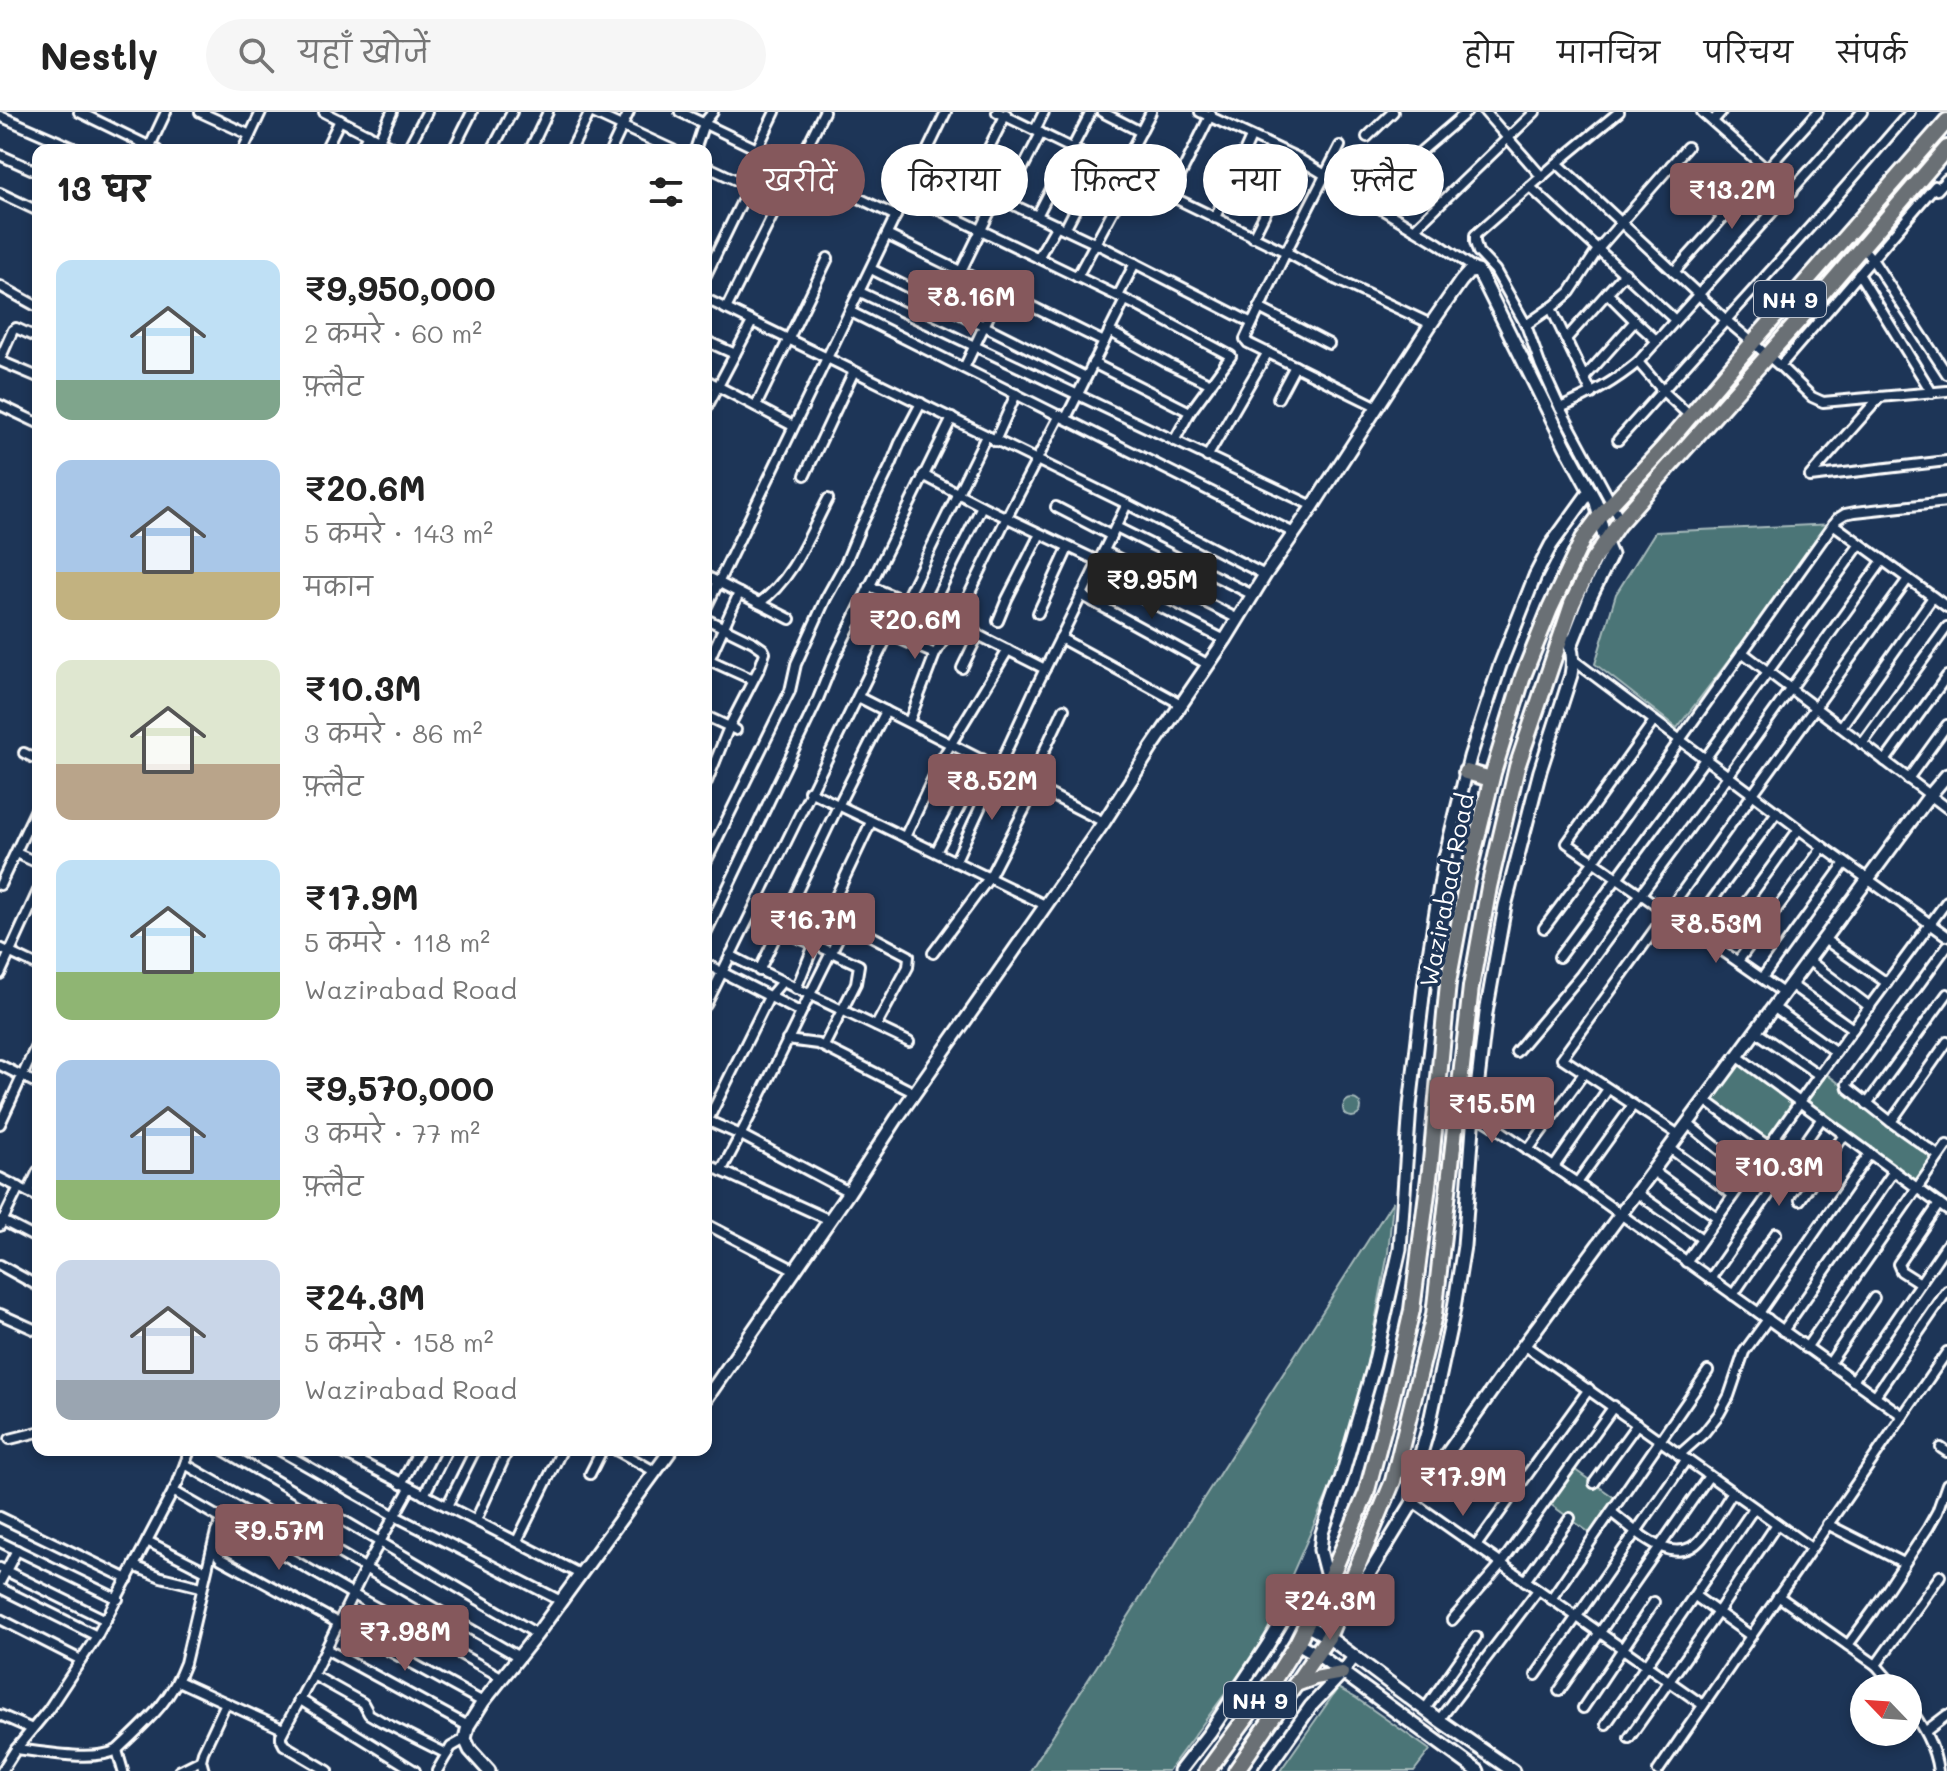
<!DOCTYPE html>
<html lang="hi">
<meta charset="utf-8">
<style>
body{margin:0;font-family:Mali,"Playpen Sans Deva",sans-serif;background:#f6f6f6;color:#222;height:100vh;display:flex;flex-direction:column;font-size:30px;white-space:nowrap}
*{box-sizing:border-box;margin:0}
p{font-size:26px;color:#767676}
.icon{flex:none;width:44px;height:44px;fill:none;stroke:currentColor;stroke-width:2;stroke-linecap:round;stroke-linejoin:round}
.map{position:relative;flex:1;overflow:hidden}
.details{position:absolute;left:32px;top:32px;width:680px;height:1312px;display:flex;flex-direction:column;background:#fff;border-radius:16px;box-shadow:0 4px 12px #0003}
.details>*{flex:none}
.banner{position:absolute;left:736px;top:32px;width:760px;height:72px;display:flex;gap:16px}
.needle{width:52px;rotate:295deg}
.buttons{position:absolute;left:1850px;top:1562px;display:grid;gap:16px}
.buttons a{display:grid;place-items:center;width:72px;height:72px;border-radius:50%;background:#fff;box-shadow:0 4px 12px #0003;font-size:40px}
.price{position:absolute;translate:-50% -68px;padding:0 18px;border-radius:8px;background:#85585c;color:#fff;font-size:26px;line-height:52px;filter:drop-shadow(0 2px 4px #0008)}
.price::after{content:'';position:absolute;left:50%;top:48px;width:24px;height:18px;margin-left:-12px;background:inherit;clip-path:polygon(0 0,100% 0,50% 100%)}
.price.current{background:#222;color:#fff}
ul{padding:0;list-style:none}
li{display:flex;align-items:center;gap:24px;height:200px;padding:0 24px}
li span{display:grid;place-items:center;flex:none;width:224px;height:160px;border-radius:16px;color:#555}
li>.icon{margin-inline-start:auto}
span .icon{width:96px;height:96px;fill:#fffc;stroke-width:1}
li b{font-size:34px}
h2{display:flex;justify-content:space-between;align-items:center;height:96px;padding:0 24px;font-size:34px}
.chip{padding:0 28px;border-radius:36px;background:#fff;box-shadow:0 4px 12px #0003;font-size:28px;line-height:72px}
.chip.current{background:#85585c;color:#fff}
header{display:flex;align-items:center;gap:48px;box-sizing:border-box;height:112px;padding:0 40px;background:#fff;border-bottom:2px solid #e0e0e0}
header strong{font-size:38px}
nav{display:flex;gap:44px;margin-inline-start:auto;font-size:28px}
.search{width:560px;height:72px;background:#f6f6f6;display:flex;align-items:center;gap:20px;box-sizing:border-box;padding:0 28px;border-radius:44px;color:#767676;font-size:30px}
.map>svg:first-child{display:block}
.green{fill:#4c7477;stroke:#a6babb;stroke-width:2}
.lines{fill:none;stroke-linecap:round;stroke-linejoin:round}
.street-casing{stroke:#fff;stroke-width:14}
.secondary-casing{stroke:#fff;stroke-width:17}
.primary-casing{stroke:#fff;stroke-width:18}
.highway-casing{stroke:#fff;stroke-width:20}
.street{stroke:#1d3557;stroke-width:8}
.secondary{stroke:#1d3557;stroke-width:11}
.primary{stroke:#6b7074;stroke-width:12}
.highway{stroke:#6b7074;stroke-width:14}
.labels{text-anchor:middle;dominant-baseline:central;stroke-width:7;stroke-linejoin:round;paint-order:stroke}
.shield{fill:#1d3557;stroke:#bbc2cd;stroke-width:2}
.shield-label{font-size:22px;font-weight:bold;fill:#fff}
.street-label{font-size:24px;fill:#fff;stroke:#1d3557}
</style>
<header>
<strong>Nestly</strong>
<div class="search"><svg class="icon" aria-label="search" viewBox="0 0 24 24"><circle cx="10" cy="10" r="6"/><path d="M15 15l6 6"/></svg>यहाँ खोजें</div>
<nav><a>होम</a><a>मानचित्र</a><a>परिचय</a><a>संपर्क</a></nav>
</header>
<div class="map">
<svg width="1947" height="1659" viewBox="0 0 1947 1659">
<rect width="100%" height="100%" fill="#1d3557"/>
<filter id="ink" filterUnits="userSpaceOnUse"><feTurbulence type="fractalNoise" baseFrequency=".0125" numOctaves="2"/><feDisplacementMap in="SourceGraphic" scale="16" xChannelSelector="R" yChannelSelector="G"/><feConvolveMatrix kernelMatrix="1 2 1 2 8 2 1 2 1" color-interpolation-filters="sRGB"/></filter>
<g filter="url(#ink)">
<!-- green -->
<g class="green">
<path d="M1833,412L1677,616L1595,552L1616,482L1655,420Z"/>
<path d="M1737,944L1799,990L1822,959L1939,1044L1916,1075L1800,990L1768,1034L1705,988Z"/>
<circle cx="1352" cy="996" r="9"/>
<path d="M1393,1089L1388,1141L1365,1263L1335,1365L1261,1533L1168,1659H1030Z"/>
<path d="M1571,1355L1619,1389L1594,1424L1546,1389Z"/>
<path d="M1338,1576L1356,1586L1430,1638L1414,1659H1280Z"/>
</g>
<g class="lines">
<defs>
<g id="street">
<path d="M79,0L157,38"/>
<path d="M200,0L250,23"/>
<path d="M324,0L398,38"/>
<path d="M591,0L673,38"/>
<path d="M680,0L896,104"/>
<path d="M997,0L1286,140L1337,168L1431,212"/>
<path d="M1102,0L1141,20"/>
<path d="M1200,0L1294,44L1439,132L1478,159"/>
<path d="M1485,0L1542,65"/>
<path d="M1619,0L1557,51L1475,123V130L1478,140L1495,158L1526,213L1540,252L1560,296L1621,409"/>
<path d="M1702,0L1792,80"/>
<path d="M0,4L78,38"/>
<path d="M1713,9L1721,0"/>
<path d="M1035,18L1044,0"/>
<path d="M1367,25L1393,0"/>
<path d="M379,28L392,0"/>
<path d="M150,34L166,0"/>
<path d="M1340,34L1286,140L1245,227L1248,231L1378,295"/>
<path d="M243,38L261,0"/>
<path d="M325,38L340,8"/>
<path d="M360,38L368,22"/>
<path d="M407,38L427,0"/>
<path d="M453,38L472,0"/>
<path d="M492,38L512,0"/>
<path d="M530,38L548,0"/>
<path d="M571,38L590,0"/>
<path d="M611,38L629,0"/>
<path d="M695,38L704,11L713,0"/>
<path d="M0,43L38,60"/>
<path d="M922,50L1107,137L1252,211"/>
<path d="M1557,51L1727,209L1780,254L1812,285L1823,290L1947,279"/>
<path d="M1671,53L1723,106"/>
<path d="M706,54L749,74"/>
<path d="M1120,60L1151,0"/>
<path d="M970,73L1006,2"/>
<path d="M1530,75L1675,208"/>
<path d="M0,81L38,99"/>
<path d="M906,82L1138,194L1231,244L1190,300L1174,329"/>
<path d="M1170,84L1211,2"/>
<path d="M1006,89L1041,21"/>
<path d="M1371,92L1412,47L1467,0"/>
<path d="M1037,104L1091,0"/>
<path d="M1215,106L1251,25"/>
<path d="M1065,117L1100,50"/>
<path d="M1414,117L1535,0"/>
<path d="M887,123L1104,230"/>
<path d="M1253,125L1294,44"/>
<path d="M1862,135L1872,147L1947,262"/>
<path d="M1038,146L1057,113"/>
<path d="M871,157L1086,265"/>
<path d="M961,159L997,85"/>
<path d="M1674,160L1818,0"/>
<path d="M1859,162L1932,281"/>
<path d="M706,163L760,52L762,39L758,35L775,0"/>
<path d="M1077,165L1131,65"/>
<path d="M0,174L38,195"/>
<path d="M860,180L1313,394"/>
<path d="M1118,184L1135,151"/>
<path d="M706,187L1127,392L1265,463"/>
<path d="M1259,196L1329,232"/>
<path d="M1551,196L1592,282"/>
<path d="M726,197L824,0"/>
<path d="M851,200L1294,421"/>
<path d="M1635,209L1657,229"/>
<path d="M1526,213L1555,193L1570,180L1599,136L1687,35"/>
<path d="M1109,219L1169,252L1211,272"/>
<path d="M1566,227L1625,161"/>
<path d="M706,229L735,242"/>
<path d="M0,247L13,218L16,216L38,226"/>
<path d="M0,249L38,265"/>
<path d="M1638,250L1663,279L1690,304"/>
<path d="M1093,251L1190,300"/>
<path d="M1780,254L1935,74L1937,78L1947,67"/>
<path d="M964,256L1001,179"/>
<path d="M1585,265L1635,209L1607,181"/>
<path d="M706,268L793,314"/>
<path d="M1278,286L1295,254"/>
<path d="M0,293L38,311"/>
<path d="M756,294L828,146"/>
<path d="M1560,296C1589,284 1614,270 1638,250L1862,0"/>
<path d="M706,297L752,210"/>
<path d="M1066,306L1125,188"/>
<path d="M1618,328L1820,104L1910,0"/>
<path d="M995,329L1016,282"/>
<path d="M1207,345L1268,240"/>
<path d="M805,363L854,259"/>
<path d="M923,363L982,394L1098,449"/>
<path d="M1810,364L1880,285"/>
<path d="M1810,365L1947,349"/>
<path d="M1056,395L1112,424"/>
<path d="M1833,412L1947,495"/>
<path d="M1116,415L1253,483"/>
<path d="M1104,439L1238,507"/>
<path d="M1093,461L1225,528"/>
<path d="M706,464L790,507"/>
<path d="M869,474L918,494L933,492L958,505L978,523L1045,557"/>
<path d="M1081,483L1209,553"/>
<path d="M759,491C793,468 809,423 828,387"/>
<path d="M933,492L982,394"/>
<path d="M706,496L946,0"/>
<path d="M1038,501L1068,436"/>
<path d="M706,507L753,530L763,537L765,541L760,555L729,615L706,672"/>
<path d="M854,507L935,542"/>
<path d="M998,509L1007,487L1040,422"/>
<path d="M1060,526L1181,592"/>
<path d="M1742,540L1947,696"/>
<path d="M707,547L749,566"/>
<path d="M1572,547L1823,735L1947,824"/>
<path d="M709,548L739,481"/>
<path d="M962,556L978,523"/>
<path d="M858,585L1104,710"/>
<path d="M706,604L736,618"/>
<path d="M1654,609L1567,731L1783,881"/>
<path d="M909,610L935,542L958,505L1007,405L1060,303"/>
<path d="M1841,615L1933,485"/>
<path d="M1862,632L1947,515"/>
<path d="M24,641L38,648"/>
<path d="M1885,649L1947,564"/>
<path d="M1908,667L1947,613"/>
<path d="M1029,671L1064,597"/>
<path d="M809,679L1045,793"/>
<path d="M905,725L943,645L1008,538"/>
<path d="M936,740L967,681L982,647"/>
<path d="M16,741L38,751"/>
<path d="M706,750L785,589L790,579L796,552L826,486L846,450L860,416L891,353L900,331L921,291"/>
<path d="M955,750L1034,579L1127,392"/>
<path d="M0,773L38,693"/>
<path d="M1544,816L1594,749L1837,407L1845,402L1855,400L1947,390"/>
<path d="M1691,817L1777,700"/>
<path d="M778,818L814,832L859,853L856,871L824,934"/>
<path d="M706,821L818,587L835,545L952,306"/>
<path d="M1824,827L1887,871"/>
<path d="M1715,833L1799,717"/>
<path d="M0,836L38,854"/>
<path d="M933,841L989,766L1036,675"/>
<path d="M730,843C789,874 849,901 909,930"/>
<path d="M1559,845L1705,647L1860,432"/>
<path d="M1808,848L1870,895"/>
<path d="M1738,849L1823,735"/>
<path d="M706,852L800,900"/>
<path d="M759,859L839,692L886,599"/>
<path d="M0,862L38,779"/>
<path d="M1762,866L1845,751"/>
<path d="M1790,872L1853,917"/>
<path d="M796,877L821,816L871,710"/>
<path d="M706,893C798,703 893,514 986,324"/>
<path d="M1773,895L1836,940"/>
<path d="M1755,919L1819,963"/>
<path d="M787,928L818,932L915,981"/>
<path d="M1516,940L1581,863L1728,664L1883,448"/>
<path d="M1737,944L1947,1098"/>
<path d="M0,953L38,972"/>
<path d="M1705,988L1768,1034"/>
<path d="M1458,992L1491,1012L1577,1071L1903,1304"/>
<path d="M1867,992L1947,882"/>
<path d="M706,1008L741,1023L849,1080"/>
<path d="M1891,1010L1848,976L1847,972L1947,834"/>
<path d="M0,1012L38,930"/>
<path d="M706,1012L769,885L781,871"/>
<path d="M1688,1012L1749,1061"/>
<path d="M1679,1023L1562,946L1908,467"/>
<path d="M1671,1037L1733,1083"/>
<path d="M1528,1038L1584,961"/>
<path d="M1939,1044L1891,1010L1947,930"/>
<path d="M706,1052L830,1108"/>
<path d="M1554,1055L1608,977"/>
<path d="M721,1059C765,980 801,897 843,817L846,814L860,818L909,844L908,855L876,914"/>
<path d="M1653,1059L1717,1105"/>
<path d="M0,1066L38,1085"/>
<path d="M1577,1071L1633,993"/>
<path d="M28,1080L38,1059"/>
<path d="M1637,1081L1702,1127"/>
<path d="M1800,1088L1844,1023"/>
<path d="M1,1108L38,1127"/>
<path d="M706,1112L795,1158"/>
<path d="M0,1114L19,1075"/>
<path d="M1686,1150L1819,963L1947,789"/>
<path d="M0,1153L38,1174"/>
<path d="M1710,1167L1822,1006"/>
<path d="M1920,1171L1901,1159L1898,1152L1939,1092"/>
<path d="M1733,1183L1776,1121"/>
<path d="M1759,1201L1870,1041"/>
<path d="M0,1202L38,1219"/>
<path d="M1783,1219L1894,1059"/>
<path d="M1524,1233C1621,1300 1715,1368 1811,1436"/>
<path d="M1806,1236L1947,1033"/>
<path d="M1829,1252L1874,1186"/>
<path d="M1853,1269L1947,1132"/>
<path d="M1875,1284L1947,1179"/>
<path d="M10,1327L38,1320"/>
<path d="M1941,1336L1947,1340"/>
<path d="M223,1338L537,1522"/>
<path d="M279,1338L395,1404L561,1489"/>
<path d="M337,1338L580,1462"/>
<path d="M616,1338L656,1360"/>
<path d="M1679,1343L1704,1321L1719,1302L1729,1284L1744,1240L1768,1207"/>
<path d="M185,1352L519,1545"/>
<path d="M590,1362L602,1338"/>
<path d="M1594,1371L1637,1312"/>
<path d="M401,1372L419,1338"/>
<path d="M173,1379L352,1482L503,1566"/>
<path d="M424,1383L447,1338"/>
<path d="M1413,1390L1703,1593"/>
<path d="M447,1394L475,1338"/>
<path d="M1611,1400C1634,1417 1674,1459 1701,1427C1713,1413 1722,1396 1732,1381"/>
<path d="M0,1405L128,1467"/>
<path d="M223,1407L216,1420L212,1436L221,1447L483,1590"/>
<path d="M476,1408L508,1338"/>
<path d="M1827,1412L1904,1451"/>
<path d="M147,1429L206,1459"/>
<path d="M517,1429L562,1338"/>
<path d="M0,1430L118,1487"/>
<path d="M1476,1434L1589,1277"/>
<path d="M134,1454L161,1465L201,1475"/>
<path d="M0,1456L106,1508"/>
<path d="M1525,1469L1570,1406"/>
<path d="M0,1470L17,1438"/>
<path d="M0,1476L97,1524"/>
<path d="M1695,1484L1751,1524"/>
<path d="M1778,1484L1876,1553L1896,1576"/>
<path d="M1551,1487L1708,1259"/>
<path d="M0,1507L81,1548"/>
<path d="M1452,1508L1501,1452L1614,1294"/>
<path d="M1848,1533L1873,1499L1928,1416L1937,1400L1947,1372"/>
<path d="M326,1537L468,1614"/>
<path d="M1876,1553L1940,1464"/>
<path d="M313,1563L363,1591L369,1602L381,1609L447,1642"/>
<path d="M1536,1563L1686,1348"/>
<path d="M178,1569L283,1617"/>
<path d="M1559,1579L1709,1364"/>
<path d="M299,1587L415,1659"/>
<path d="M1908,1593C1922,1614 1935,1634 1938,1659"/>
<path d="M1583,1596L1654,1490"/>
<path d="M1425,1597L1476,1525"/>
<path d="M0,1603L32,1617"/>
<path d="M1439,1608L1538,1478"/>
<path d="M1606,1612L1754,1396"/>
<path d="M1926,1619L1947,1603"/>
<path d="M1629,1626L1718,1500L1777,1412"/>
<path d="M16,1637C43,1640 94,1650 117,1638C147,1609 170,1591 185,1551L212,1436"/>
<path d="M117,1638L123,1659"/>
<path d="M2,1659L16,1637L48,1598L97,1524L178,1370L190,1338"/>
<path d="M179,1659L201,1648"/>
<path d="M204,1659L201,1648L203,1640L226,1591"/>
<path d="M328,1659L284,1633L281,1627V1623L313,1563L366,1455L410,1376"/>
<path d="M437,1659L451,1635L465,1627"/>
<path d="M1658,1659L1947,1240"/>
</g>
<g id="secondary">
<path d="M706,1287L849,1080L897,1006L1104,710L1152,635L1225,528L1265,463L1313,394L1431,212L1461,169L1469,160L1478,159L1483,168L1566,335L1596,390L1605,429L1611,443L1590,486L1571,534"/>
<path d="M1413,1388L1415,1362L1429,1314L1453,1202L1464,1134L1474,1002L1486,901L1505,794L1540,659L1571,563C1573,553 1574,537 1567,529"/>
<path d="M1328,1469L1320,1438L1322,1421L1341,1367L1374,1253L1400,1137L1410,994L1425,867L1444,749L1470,645L1500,553L1535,464L1551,433L1590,379"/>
<path d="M1344,1487L1361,1475L1413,1390L1524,1233L1930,683L1947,663"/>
<path d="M1306,1513L1328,1525L1439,1608L1513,1659"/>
<path d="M1297,1531L1317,1542L1478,1659"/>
<path d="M489,1659L470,1638L465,1627L468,1614L483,1590L537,1522L671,1338"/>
<path d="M1180,1659L1210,1620L1267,1534L1293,1491L1302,1487L1321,1483"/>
<path d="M1265,1659L1311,1594L1342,1561L1354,1545"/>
</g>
<path id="primary" d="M1296,1573L1315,1566L1342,1561"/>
<g id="highway">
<path d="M1466,660L1491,667"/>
<path d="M1207,1659L1275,1566L1297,1531L1335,1455L1366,1382L1391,1289L1412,1198L1431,1050L1448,871L1468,763L1493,661L1523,564L1550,497L1583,427L1600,404L1664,335L1753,230L1947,9"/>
<path d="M1236,1659L1328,1525L1393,1369L1434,1203L1471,875L1489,775L1517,655L1572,492L1593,448L1618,412L1801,206L1947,36"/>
</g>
</defs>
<!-- street casing -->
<use href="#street" class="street-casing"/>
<!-- secondary casing -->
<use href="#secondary" class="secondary-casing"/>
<!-- primary casing -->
<use href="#primary" class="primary-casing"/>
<!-- highway casing -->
<use href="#highway" class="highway-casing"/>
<!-- street -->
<use href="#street" class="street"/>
<!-- secondary -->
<use href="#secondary" class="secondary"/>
<!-- primary -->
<use href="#primary" class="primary"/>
<!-- highway -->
<use href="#highway" class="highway"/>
</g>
</g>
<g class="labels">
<!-- shield labels -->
<g class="shield">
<rect x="1754" y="169" width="72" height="36" rx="6"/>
<rect x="1224" y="1570" width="72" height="36" rx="6"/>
</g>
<g class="shield-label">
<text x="1790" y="187">NH 9</text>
<text x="1260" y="1588">NH 9</text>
</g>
<!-- street labels -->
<g class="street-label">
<text transform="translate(1446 778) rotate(-79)">Wazirabad Road</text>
</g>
</g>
</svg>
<div class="buttons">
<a><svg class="needle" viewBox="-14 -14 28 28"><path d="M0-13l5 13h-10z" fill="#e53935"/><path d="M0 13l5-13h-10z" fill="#767676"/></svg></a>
</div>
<b class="price" style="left:1732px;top:119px">₹13.2M</b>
<b class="price" style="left:971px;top:226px">₹8.16M</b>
<b class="price current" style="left:1152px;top:509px">₹9.95M</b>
<b class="price" style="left:915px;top:549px">₹20.6M</b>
<b class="price" style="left:992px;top:710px">₹8.52M</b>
<b class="price" style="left:813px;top:849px">₹16.7M</b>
<b class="price" style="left:1716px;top:853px">₹8.53M</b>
<b class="price" style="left:1492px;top:1033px">₹15.5M</b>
<b class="price" style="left:1779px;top:1096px">₹10.3M</b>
<b class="price" style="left:1463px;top:1406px">₹17.9M</b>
<b class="price" style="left:279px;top:1460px">₹9.57M</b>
<b class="price" style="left:1330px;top:1530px">₹24.3M</b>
<b class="price" style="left:405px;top:1561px">₹7.98M</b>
<div class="banner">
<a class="chip current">खरीदें</a>
<a class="chip">किराया</a>
<a class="chip">फ़िल्टर</a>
<a class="chip">नया</a>
<a class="chip">फ़्लैट</a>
</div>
<section class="details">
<h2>13 घर<svg class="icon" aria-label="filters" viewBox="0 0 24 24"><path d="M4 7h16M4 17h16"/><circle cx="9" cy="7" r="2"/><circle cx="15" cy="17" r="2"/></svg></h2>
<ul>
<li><span style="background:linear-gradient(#bfe0f5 75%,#7fa58c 0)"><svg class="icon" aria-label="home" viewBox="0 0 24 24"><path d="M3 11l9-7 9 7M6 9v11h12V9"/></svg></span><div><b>₹9,950,000</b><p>2 कमरे · 60 m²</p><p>फ़्लैट</p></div></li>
<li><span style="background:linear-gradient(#a9c7e8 70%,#c2b280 0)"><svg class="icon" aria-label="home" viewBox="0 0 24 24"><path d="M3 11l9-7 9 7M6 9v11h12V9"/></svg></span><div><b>₹20.6M</b><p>5 कमरे · 143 m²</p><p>मकान</p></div></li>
<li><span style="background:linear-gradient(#dfe7d0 65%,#b9a48a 0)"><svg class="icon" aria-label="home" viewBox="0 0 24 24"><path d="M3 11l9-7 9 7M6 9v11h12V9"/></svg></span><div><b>₹10.3M</b><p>3 कमरे · 86 m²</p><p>फ़्लैट</p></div></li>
<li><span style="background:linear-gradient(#bfe0f5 70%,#8fb573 0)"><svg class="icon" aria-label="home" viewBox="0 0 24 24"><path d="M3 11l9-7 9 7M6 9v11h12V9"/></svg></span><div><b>₹17.9M</b><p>5 कमरे · 118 m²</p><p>Wazirabad Road</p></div></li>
<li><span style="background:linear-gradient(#a9c7e8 75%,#8fb573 0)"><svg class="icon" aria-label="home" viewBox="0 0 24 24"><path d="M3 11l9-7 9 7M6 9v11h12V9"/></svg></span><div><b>₹9,570,000</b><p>3 कमरे · 77 m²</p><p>फ़्लैट</p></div></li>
<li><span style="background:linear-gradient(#c9d6e8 75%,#9aa5b1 0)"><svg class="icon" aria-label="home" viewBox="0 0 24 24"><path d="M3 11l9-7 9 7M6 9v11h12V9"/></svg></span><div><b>₹24.3M</b><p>5 कमरे · 158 m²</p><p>Wazirabad Road</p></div></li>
</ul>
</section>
</div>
